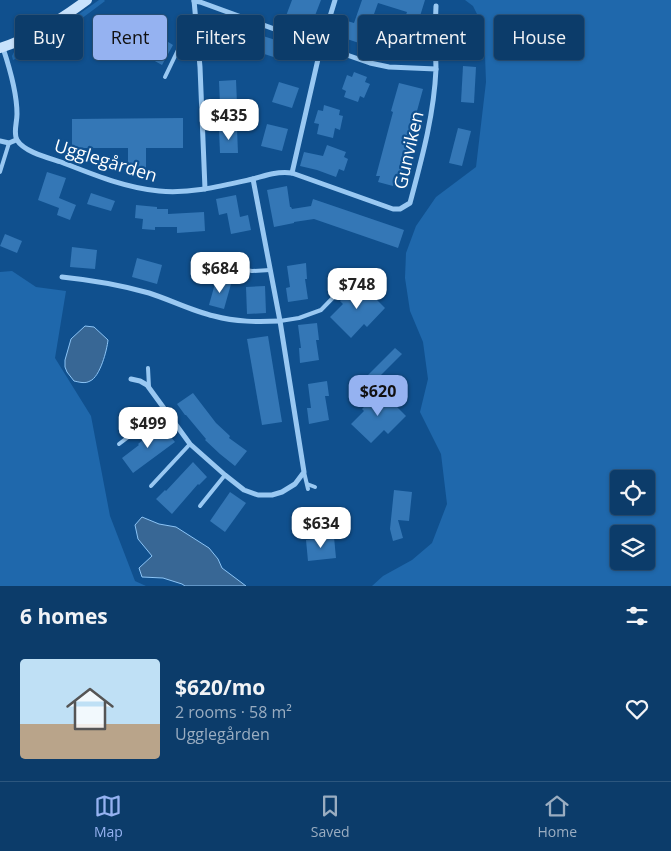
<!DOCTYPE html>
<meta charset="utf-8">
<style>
body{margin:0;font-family:"Open Sans",sans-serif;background:#1a4772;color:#f1f3f6;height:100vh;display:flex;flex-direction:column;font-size:19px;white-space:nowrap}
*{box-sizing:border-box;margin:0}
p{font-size:16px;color:#9aadc1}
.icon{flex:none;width:28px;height:28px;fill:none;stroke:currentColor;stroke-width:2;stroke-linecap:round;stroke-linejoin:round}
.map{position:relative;height:586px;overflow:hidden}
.drawer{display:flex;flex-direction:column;background:#0c3c6a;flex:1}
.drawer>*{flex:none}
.top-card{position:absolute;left:15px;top:15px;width:641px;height:45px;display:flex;gap:10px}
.buttons{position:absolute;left:610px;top:470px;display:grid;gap:10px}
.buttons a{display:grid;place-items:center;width:45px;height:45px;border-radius:5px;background:#0c3c6a;box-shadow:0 1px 4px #0004,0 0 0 1px #2c567e;font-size:25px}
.price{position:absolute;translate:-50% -42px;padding:0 11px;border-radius:10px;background:#fff;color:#222;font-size:16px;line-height:32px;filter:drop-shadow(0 1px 2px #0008)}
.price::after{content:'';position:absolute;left:50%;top:30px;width:15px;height:11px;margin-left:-8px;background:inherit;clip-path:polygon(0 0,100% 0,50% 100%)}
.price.current{background:#95b2f1;color:#111}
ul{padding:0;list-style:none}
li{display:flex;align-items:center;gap:15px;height:125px;padding:0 20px}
li span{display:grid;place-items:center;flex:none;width:140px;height:100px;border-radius:5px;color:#555}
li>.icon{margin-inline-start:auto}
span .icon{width:60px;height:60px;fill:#fffc;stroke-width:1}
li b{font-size:21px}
h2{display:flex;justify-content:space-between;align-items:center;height:60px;padding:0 20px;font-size:21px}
.chip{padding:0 18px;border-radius:5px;background:#0c3c6a;box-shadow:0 1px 4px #0004,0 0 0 1px #2c567e;font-size:18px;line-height:45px}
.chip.current{background:#95b2f1;color:#111}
.tab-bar{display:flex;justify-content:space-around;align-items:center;height:70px;border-top:1px solid #2c567e;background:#0c3c6a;font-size:14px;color:#9aadc1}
.tab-bar a{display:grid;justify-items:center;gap:2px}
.tab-bar .current{color:#95b2f1}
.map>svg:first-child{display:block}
.green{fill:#1f68ac;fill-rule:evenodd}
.water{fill:#386795;stroke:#8bc4f6}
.building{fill:#3477b6;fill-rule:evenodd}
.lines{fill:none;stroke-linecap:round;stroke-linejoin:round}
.lane{stroke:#99c8f2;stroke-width:4}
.street{stroke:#99c8f2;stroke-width:5}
.secondary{stroke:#c8e2fc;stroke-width:10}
.labels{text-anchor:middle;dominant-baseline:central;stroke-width:4.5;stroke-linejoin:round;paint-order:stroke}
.street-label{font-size:18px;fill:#fff;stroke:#10508e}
</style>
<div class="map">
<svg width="671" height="586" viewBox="0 0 671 586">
<rect width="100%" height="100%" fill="#10508e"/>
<!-- green -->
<g class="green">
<path d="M99,0H104L105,1C76,23 46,45 13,60L12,56L15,50L35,41L62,26Z"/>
<path d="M465,0H671V586H372L383,576L412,560L432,543L447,504L441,454L420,412L428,379L423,342L410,311L405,278L406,253L416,226L436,197L476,167L486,82L484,28L473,6ZM619,479H646V506H619ZM619,534H646V561H619Z"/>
<path d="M12,271L36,287L66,291L55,358L91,416L110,516L135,581L146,586H0V272Z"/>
</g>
<!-- water -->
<g class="water">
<path d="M85,326L94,327L108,340C107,350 100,377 90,381C85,384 79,382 74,381L67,372L65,367V360L71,339Z"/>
<path d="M142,517L159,524L176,527L209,548L218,559L222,568L246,586H185L182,584L163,578L142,577L139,568L152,556L138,539L135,525Z"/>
</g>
<!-- building -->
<g class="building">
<path d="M292,0H321L311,26L286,16Z"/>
<path d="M362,0H425L408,55L367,41L365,45L338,36L344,20L354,23ZM378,3L407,12L399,34L370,25Z"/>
<path d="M147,29L173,45L162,65L135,50Z"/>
<path d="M232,31L234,56L216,58L214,32Z"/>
<path d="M263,36L291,45L286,61L258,52Z"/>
<path d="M463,66L476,67L474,103L461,102Z"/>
<path d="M354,72L367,77L365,82L370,84L364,98L360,96L358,102L344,97L346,91L342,89L347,75L352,77Z"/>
<path d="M236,80L237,104L220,105L219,81Z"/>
<path d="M279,82L299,88L292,108L272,102Z"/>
<path d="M399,83L423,89L417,111L421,112L415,133H417L409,162L405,161L399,182L395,181L393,186L378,182L380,176H376L393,112L391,111Z"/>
<path d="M324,105L340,110L339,115L343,116L340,130L335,128L333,138L317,134L319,124L314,123L318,110L323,111Z"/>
<path d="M183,118V148H146V170H128V148H72V119Z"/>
<path d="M267,124L288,129L282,151L261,146Z"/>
<path d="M458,128L471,131L462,166L449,163Z"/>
<path d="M237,129L238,153H220L219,130Z"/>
<path d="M327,145L346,152L344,157L348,159L344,171L339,169L336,177L317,170L300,166L304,152L323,156Z"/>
<path d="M47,172L66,178L59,198L76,205L70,220L57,215L59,208L38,200Z"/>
<path d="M287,186L290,207H291L292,209L311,206L313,199L404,230L398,248L314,219L294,222V223L274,227L267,190Z"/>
<path d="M91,193L115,201L111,211L87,204Z"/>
<path d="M236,195L240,217L248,215L251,230L231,234L227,213L219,215L216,199Z"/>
<path d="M136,205L157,207V209H168V214L204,212L205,231L177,233V227H155V230L142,229L143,219L135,218Z"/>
<path d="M5,234L22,241L17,253L0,246Z"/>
<path d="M72,247L97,250L95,269L70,267Z"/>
<path d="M137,258L162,265L157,284L132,277Z"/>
<path d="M306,263L307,279H305L308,299L288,302L286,288L290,287L287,266Z"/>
<path d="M216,280L231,284L224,309L209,305Z"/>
<path d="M359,282L385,308L367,327L364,324L351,338L330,317L343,304L340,301Z"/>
<path d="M265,286L266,313L247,314L246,287Z"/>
<path d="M317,323L319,340H316L319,360L300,363L299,348H301L298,325Z"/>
<path d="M268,336L282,422L262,425L247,339Z"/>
<path d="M395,348L402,354L374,382L368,375Z"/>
<path d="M327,381L329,396H325L329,420L309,424L307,408H311L308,384Z"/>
<path d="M380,390L406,416L388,434L384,430L371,443L351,424L364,411L362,409Z"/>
<path d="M193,393L216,423L230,436L229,438L247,451L235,466L220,454L205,440L206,439L186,415H185L177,404Z"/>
<path d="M161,425L175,442L133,473L122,458L139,445L138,444Z"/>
<path d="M193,462L207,477L199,485L198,484L172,514L156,499L165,490L166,491Z"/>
<path d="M394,490L412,492L409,521L398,520L403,538L393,541L390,529Z"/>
<path d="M230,492L246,503L225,532L210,521Z"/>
<path d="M334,537L336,558L308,561L306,540Z"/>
</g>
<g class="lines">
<!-- lane -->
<g class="lane">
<path d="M165,77L189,27L197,26"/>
<path d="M0,172L9,143"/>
<path d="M211,264L252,271L270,270"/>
<path d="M280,321L299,318L321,310L358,272"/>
<path d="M148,368L149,387"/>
<path d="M119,444L165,409"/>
<path d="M304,472L308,489"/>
<path d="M307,484L315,487"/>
<path d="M151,486L190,444"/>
<path d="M200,506L225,475"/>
</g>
<!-- street -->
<g class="street">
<path d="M194,0L200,67L205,189"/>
<path d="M194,1L200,2L321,46L370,63L389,67L436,69C434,115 422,158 410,203L400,209H393L292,173C279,171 266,175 253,179"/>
<path d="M3,48C10,69 17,92 17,114C17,123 13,133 17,140C24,152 49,158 61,162C92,174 125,188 159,191C190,194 222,186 253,179L280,321L304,472L295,484L282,492L272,495H258L244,490L225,475L190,444L147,385L140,381L131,379"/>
<path d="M436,69L435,32L436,6"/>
<path d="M0,141L9,143L16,140"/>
<path d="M292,173L321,46L335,0"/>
<path d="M62,277C91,280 121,285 149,293C171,300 192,311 214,316C236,322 257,322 280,321"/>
</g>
<!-- secondary -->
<path class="secondary" d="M0,48C32,38 60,20 87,0"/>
</g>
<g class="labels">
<!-- street labels -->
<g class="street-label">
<text transform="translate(408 150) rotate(-77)">Gunviken</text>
<text transform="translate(106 160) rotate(17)">Ugglegården</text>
</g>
</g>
</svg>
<div class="buttons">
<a><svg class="icon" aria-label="locate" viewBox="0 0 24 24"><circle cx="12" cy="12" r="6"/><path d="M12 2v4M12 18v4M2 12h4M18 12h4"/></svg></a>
<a><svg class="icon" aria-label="layers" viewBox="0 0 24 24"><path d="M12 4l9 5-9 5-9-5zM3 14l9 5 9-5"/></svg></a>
</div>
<b class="price" style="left:229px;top:141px">$435</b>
<b class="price" style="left:220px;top:294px">$684</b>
<b class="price" style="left:357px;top:310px">$748</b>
<b class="price current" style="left:378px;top:417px">$620</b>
<b class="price" style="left:148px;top:449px">$499</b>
<b class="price" style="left:321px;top:549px">$634</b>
<div class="top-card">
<a class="chip">Buy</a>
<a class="chip current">Rent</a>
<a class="chip">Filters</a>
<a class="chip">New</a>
<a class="chip">Apartment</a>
<a class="chip">House</a>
</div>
</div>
<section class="drawer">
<h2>6 homes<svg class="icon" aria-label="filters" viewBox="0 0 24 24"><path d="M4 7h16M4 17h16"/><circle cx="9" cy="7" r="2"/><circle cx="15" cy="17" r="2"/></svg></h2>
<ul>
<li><span style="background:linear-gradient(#bfe0f5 65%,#b9a48a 0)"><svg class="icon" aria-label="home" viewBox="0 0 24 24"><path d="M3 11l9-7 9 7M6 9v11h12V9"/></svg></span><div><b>$620/mo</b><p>2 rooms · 58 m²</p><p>Ugglegården</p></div><svg class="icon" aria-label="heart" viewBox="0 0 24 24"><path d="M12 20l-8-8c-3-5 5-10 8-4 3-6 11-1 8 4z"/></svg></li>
</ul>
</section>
<nav class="tab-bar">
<a class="current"><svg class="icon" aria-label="map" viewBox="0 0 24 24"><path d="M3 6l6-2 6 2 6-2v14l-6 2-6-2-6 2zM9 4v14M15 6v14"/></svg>Map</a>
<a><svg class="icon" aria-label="saved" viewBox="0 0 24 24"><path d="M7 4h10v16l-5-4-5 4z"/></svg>Saved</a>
<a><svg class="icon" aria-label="home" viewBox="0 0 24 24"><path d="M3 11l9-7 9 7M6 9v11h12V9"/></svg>Home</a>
</nav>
